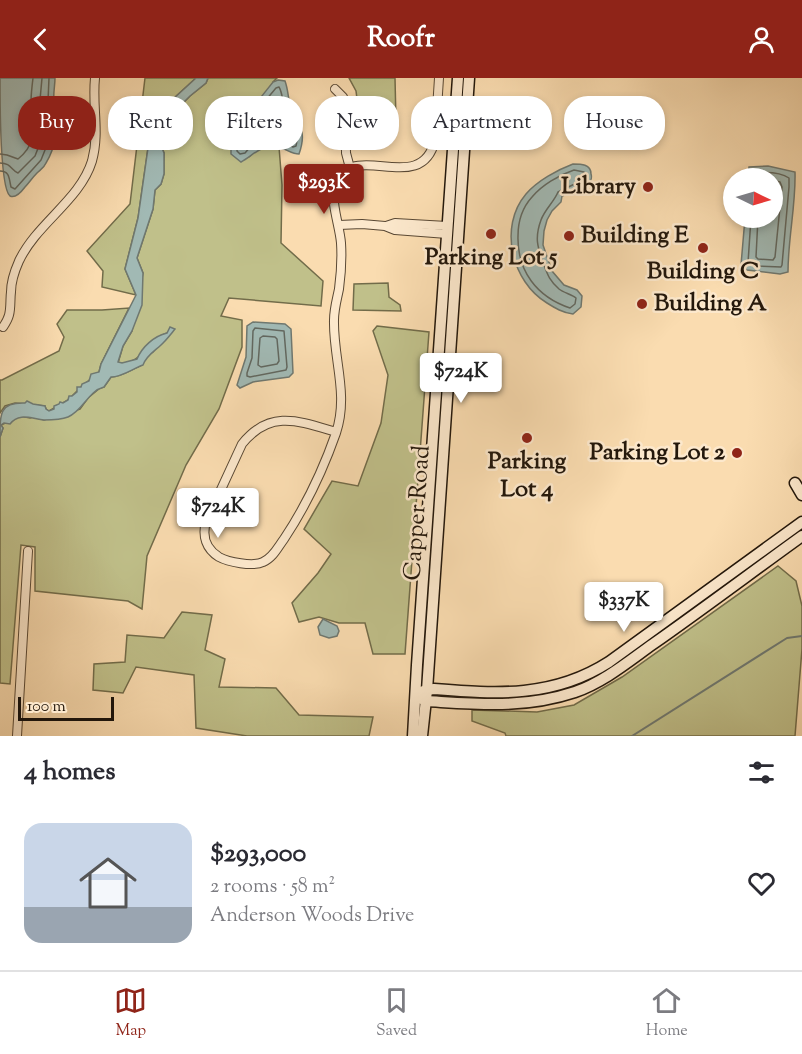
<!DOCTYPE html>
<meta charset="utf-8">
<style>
body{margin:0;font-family:"Sorts Mill Goudy",serif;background:#f7f7f7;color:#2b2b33;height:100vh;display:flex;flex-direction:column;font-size:22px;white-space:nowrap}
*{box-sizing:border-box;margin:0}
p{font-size:20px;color:#7c7c81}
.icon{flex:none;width:33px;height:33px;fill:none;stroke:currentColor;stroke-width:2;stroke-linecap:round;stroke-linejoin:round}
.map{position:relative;height:658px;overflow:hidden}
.details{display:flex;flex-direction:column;background:#fff;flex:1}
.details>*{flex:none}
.hud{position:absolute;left:18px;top:18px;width:766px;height:54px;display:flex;gap:12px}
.needle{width:39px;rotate:95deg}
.tools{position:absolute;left:723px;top:90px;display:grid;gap:12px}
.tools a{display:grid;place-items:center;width:60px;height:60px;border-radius:50%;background:#fff;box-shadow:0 3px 9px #0003;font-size:30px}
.scale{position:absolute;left:18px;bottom:15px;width:96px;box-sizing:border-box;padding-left:6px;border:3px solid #23170b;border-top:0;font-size:16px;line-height:21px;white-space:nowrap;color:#23170b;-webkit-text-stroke:4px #fce8cc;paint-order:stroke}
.price{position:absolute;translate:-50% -51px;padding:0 14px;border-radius:6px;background:#fff;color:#222;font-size:20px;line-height:39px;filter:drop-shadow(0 2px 3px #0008)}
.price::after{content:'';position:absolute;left:50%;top:36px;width:18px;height:14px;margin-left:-9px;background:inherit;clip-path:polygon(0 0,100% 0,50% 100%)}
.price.on{background:#8f2418;color:#fff}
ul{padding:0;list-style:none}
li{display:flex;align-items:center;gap:18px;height:150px;padding:0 24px}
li+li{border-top:2px solid #e1e1e2}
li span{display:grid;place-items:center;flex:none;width:168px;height:120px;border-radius:18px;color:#555}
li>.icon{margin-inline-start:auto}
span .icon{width:72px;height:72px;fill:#fffc;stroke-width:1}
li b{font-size:26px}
h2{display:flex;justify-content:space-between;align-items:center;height:72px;padding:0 24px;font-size:26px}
.chip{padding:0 21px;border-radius:24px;background:#fff;box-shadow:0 3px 9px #0003;font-size:21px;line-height:54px}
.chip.on{background:#8f2418;color:#fff}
header{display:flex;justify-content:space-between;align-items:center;height:78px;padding:0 24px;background:#8f2418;color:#fff;font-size:27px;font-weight:700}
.tab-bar{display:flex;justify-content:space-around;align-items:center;height:84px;border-top:2px solid #e1e1e2;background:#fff;font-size:16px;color:#7c7c81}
.tab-bar a{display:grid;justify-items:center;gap:3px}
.tab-bar .on{color:#8f2418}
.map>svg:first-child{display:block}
.green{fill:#c0c08a;stroke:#726c4a;stroke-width:1.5}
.water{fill:#a1b9b4;stroke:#6f7870;stroke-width:1.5}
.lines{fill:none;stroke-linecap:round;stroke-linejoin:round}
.shore{stroke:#626860;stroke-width:1.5}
.stream{stroke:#6f7870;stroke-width:2}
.street-casing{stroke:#594834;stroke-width:10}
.secondary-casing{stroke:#23170b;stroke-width:13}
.street{stroke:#fce8cc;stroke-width:8}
.secondary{stroke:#fce8cc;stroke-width:10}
.poi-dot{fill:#8f2418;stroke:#fce8cc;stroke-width:2}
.labels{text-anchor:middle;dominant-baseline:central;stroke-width:5;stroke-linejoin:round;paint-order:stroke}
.poi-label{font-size:24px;font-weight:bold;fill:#23170b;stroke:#fce8cc}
.street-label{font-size:24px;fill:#23170b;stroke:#fce8cc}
</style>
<header><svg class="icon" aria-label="back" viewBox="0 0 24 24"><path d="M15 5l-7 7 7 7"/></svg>Roofr<svg class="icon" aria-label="person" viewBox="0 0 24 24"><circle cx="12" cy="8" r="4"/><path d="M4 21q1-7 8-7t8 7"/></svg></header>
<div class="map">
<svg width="802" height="658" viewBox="0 0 802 658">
<rect width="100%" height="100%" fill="#fadcb0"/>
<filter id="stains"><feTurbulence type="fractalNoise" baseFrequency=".00333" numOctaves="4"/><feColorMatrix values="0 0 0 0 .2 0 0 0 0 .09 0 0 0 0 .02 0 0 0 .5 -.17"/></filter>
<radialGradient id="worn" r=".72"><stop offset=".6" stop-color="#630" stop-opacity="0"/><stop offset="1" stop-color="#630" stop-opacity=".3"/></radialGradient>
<!-- green -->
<g class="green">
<path d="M145,0H196L172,22L151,49L138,140L125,191L136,217L102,209L103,193L87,173L130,126Z"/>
<path d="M208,0H277L273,4L249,79C256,70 267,67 279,69L282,107L281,165L323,203L321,228L229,220L221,238L242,242V269L219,331L186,387L147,478L142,531L128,523L35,513V469L21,467L10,606L0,605V359L3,350L1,347L20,338L30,340L33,339L44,342L80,331L88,320L100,310L104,309L111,299C122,299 132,291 142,287L146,279L153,274L167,255C146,261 143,288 118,285L123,268L132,253L143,195L137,180L153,131L155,112L161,106L164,96V75L162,70L164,50L170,38L190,18L206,5Z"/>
<path d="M349,0H395L396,44H360L356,13Z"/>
<path d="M388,205L389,219L400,227L401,233L353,232L354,206Z"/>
<path d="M129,230L101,286L99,294L81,309L68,322L49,333L46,331L45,328L15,325L5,328L0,335V302H2L59,273L64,259L57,246L67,232H102Z"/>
<path d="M377,248L429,254L405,576H373L365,545H339L319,539L299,544L292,525L318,495L331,476L304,451L332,403L358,408L381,345L388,297L373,253Z"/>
<path d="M778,488L796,503L802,528V571L795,658H506L505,655L472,643V632L537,634L574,627L622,599Z"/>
<path d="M182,534L212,537L205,572L225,581L219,609L276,610L299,637L373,639L369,658H247L196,650L194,597L136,589L123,615L93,612L94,586L125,584L127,557L164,560Z"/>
</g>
<!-- water -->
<g class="water">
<path d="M0,0H55C55,8 53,15 54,23C54,47 60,62 46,85C44,90 40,92 37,95C32,100 29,105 25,109C22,113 16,121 10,118C0,110 0,18 0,0Z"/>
<path d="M196,0H208L206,5L190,18L170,38L164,50L162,70L164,75V96L161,106L155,112L153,131L137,180L143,195L142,227L132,253L123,268L118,284L122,285L137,281C142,269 154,258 167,255L170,249L175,251C171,256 168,260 164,264C157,272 147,276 143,287C132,291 122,299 111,299L104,309C88,313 83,333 68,339C63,341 51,342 44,342C32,341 19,334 10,346L4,345L1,347L3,350L0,359C0,335 0,324 25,325L27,323L33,326L45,328L46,331L49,333L54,331V328L59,326L60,324L63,325L68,322L69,318H72L77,314V309H81L82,306L89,303L91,296L99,294L101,286L136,217L125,191L138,140L151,49L172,22Z"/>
<path d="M278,2L285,3C288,11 288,19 290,27C297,49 308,50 299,76C292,76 288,72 281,70C264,63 254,77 241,84L231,76V64L238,48L273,4Z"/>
<path d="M573,86C581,86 591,86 591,96C592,99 591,103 589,105C584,110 569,115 562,118L561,124L552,133L547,142L544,153L543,167L552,193L564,207L577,212L582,218L581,229L573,236C563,235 555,230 547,225C512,204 498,149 526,116C537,103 557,92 573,86Z"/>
<path d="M768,88L795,94C796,127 788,160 788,194L780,196L747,192L741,187L745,140H772V100H748L749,89Z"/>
<path d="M253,244L285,246L291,251L293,295L289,299L253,304L240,310L237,307L246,279L247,248Z"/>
<path d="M323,541L337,548L339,553L337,558L329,560L320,557L318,549Z"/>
</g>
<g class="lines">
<!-- shore -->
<g class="shore">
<path d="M279,9C282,14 282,20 284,27C288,42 300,51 296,68L293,69L281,63L270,62L251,68L245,75L240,76L237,73C237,52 263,26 276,10Z"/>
<path d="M274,27C277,31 287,50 287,55L285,56L269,54L254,59L251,58V54L271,28Z"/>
<path d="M0,76L7,77L18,81C39,64 32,48 31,24C31,16 32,8 33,0"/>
<path d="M0,85C11,85 11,92 18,95L35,78L42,60L40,22L42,0"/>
<path d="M574,92L584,94L585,97V101L558,114C554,124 545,131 541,142C534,161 538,170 544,187C548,198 550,203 559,211C564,215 571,216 576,220L575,226L570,230C537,219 517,193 518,158C518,144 522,130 532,119C542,107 559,97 574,92Z"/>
<path d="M0,93C10,93 9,101 11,109L15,111L41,82L49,62L48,23L49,0"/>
<path d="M751,140L748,185L757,188L781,189L782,187L789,109V100C780,94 767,94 756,95L754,100"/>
<path d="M758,140L756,179L758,181L773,182L775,179L782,109L780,104L772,102"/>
<path d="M255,250L284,253L287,289L286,292L250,299L247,298V295L252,280L253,253Z"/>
<path d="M263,258L275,259L277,261L279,283L277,286L261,289L258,287L260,260Z"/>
</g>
<!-- stream -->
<path class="stream" d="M632,658L787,560L802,558"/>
<defs>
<g id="street">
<path d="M335,11L343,19L345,33L346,75L350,90"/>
<path d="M339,147L362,146L385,148L395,152L447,156"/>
<path d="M386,148L395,145L447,148"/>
<path d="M3,249C5,246 8,241 9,237C11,230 10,221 11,214C11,203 15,192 19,183C37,145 80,122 92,83C100,54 92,29 95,0"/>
<path d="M336,354C299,343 270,331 242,366L206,444C202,458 206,471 219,479C228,484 253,489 263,484C273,480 278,469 284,461C306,428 323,392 336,355C349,316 333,281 334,242C334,231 337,221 339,211C341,196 342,180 341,165C340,150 331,125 334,111C347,56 421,122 435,62L439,0"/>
<path d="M17,658L28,473"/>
</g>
<g id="secondary">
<path d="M795,405L802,417"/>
<path d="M420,614L427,612L434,611C497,616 553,620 609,584L802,444"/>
<path d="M420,620L426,623C478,626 524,631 575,614C604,604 629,583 653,566C703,531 752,494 802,458"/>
<path d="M413,658L417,587L458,0"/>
<path d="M422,658L427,612L469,0"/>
</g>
</defs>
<!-- street casing -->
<use href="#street" class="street-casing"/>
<!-- secondary casing -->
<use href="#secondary" class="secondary-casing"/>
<!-- street -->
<use href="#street" class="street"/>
<!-- secondary -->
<use href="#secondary" class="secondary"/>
</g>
<!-- markers -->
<g class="poi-dot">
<circle cx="648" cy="109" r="6"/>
<circle cx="491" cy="156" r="6"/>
<circle cx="569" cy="158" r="6"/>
<circle cx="703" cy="170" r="6"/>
<circle cx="642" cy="226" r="6"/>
<circle cx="527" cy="360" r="6"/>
<circle cx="737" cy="375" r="6"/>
</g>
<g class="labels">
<!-- poi labels -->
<g class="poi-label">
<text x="636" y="109" text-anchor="end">Library</text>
<text x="581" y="158" text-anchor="start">Building E</text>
<text x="491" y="180">Parking Lot 5</text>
<text x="703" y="194">Building C</text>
<text x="654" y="226" text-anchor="start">Building A</text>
<text x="725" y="375" text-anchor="end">Parking Lot 2</text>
<text x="527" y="384">Parking<tspan x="527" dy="28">Lot 4</tspan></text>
</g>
<!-- street labels -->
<g class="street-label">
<text transform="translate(418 435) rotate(-86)">Capper Road</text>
</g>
</g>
<rect width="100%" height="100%" filter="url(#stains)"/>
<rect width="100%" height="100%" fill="url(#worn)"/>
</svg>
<div class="tools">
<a><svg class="needle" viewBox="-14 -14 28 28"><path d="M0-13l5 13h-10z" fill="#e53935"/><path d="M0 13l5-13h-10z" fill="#7c7c81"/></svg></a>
</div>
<div class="scale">100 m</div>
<b class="price on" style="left:324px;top:137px">$293K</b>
<b class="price" style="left:461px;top:326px">$724K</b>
<b class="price" style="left:218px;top:461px">$724K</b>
<b class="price" style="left:624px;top:555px">$337K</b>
<div class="hud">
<a class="chip on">Buy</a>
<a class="chip">Rent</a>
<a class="chip">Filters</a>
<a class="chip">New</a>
<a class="chip">Apartment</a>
<a class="chip">House</a>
</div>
</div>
<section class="details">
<h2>4 homes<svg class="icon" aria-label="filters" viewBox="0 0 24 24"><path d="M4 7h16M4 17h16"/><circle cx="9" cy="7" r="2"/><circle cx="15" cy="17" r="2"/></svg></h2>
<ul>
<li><span style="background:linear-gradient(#c9d6e8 70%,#9aa5b1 0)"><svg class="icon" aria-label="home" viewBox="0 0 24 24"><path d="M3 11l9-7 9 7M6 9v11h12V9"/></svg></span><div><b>$293,000</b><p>2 rooms · 58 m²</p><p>Anderson Woods Drive</p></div><svg class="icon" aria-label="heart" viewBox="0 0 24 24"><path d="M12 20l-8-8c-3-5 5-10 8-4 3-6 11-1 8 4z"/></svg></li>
</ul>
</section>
<nav class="tab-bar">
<a class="on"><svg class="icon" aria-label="map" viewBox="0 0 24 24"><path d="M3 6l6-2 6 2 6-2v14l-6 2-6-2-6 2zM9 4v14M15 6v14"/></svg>Map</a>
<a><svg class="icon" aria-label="saved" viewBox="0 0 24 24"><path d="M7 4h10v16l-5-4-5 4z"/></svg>Saved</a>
<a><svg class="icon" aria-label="home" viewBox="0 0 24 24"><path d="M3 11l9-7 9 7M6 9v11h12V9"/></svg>Home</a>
</nav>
